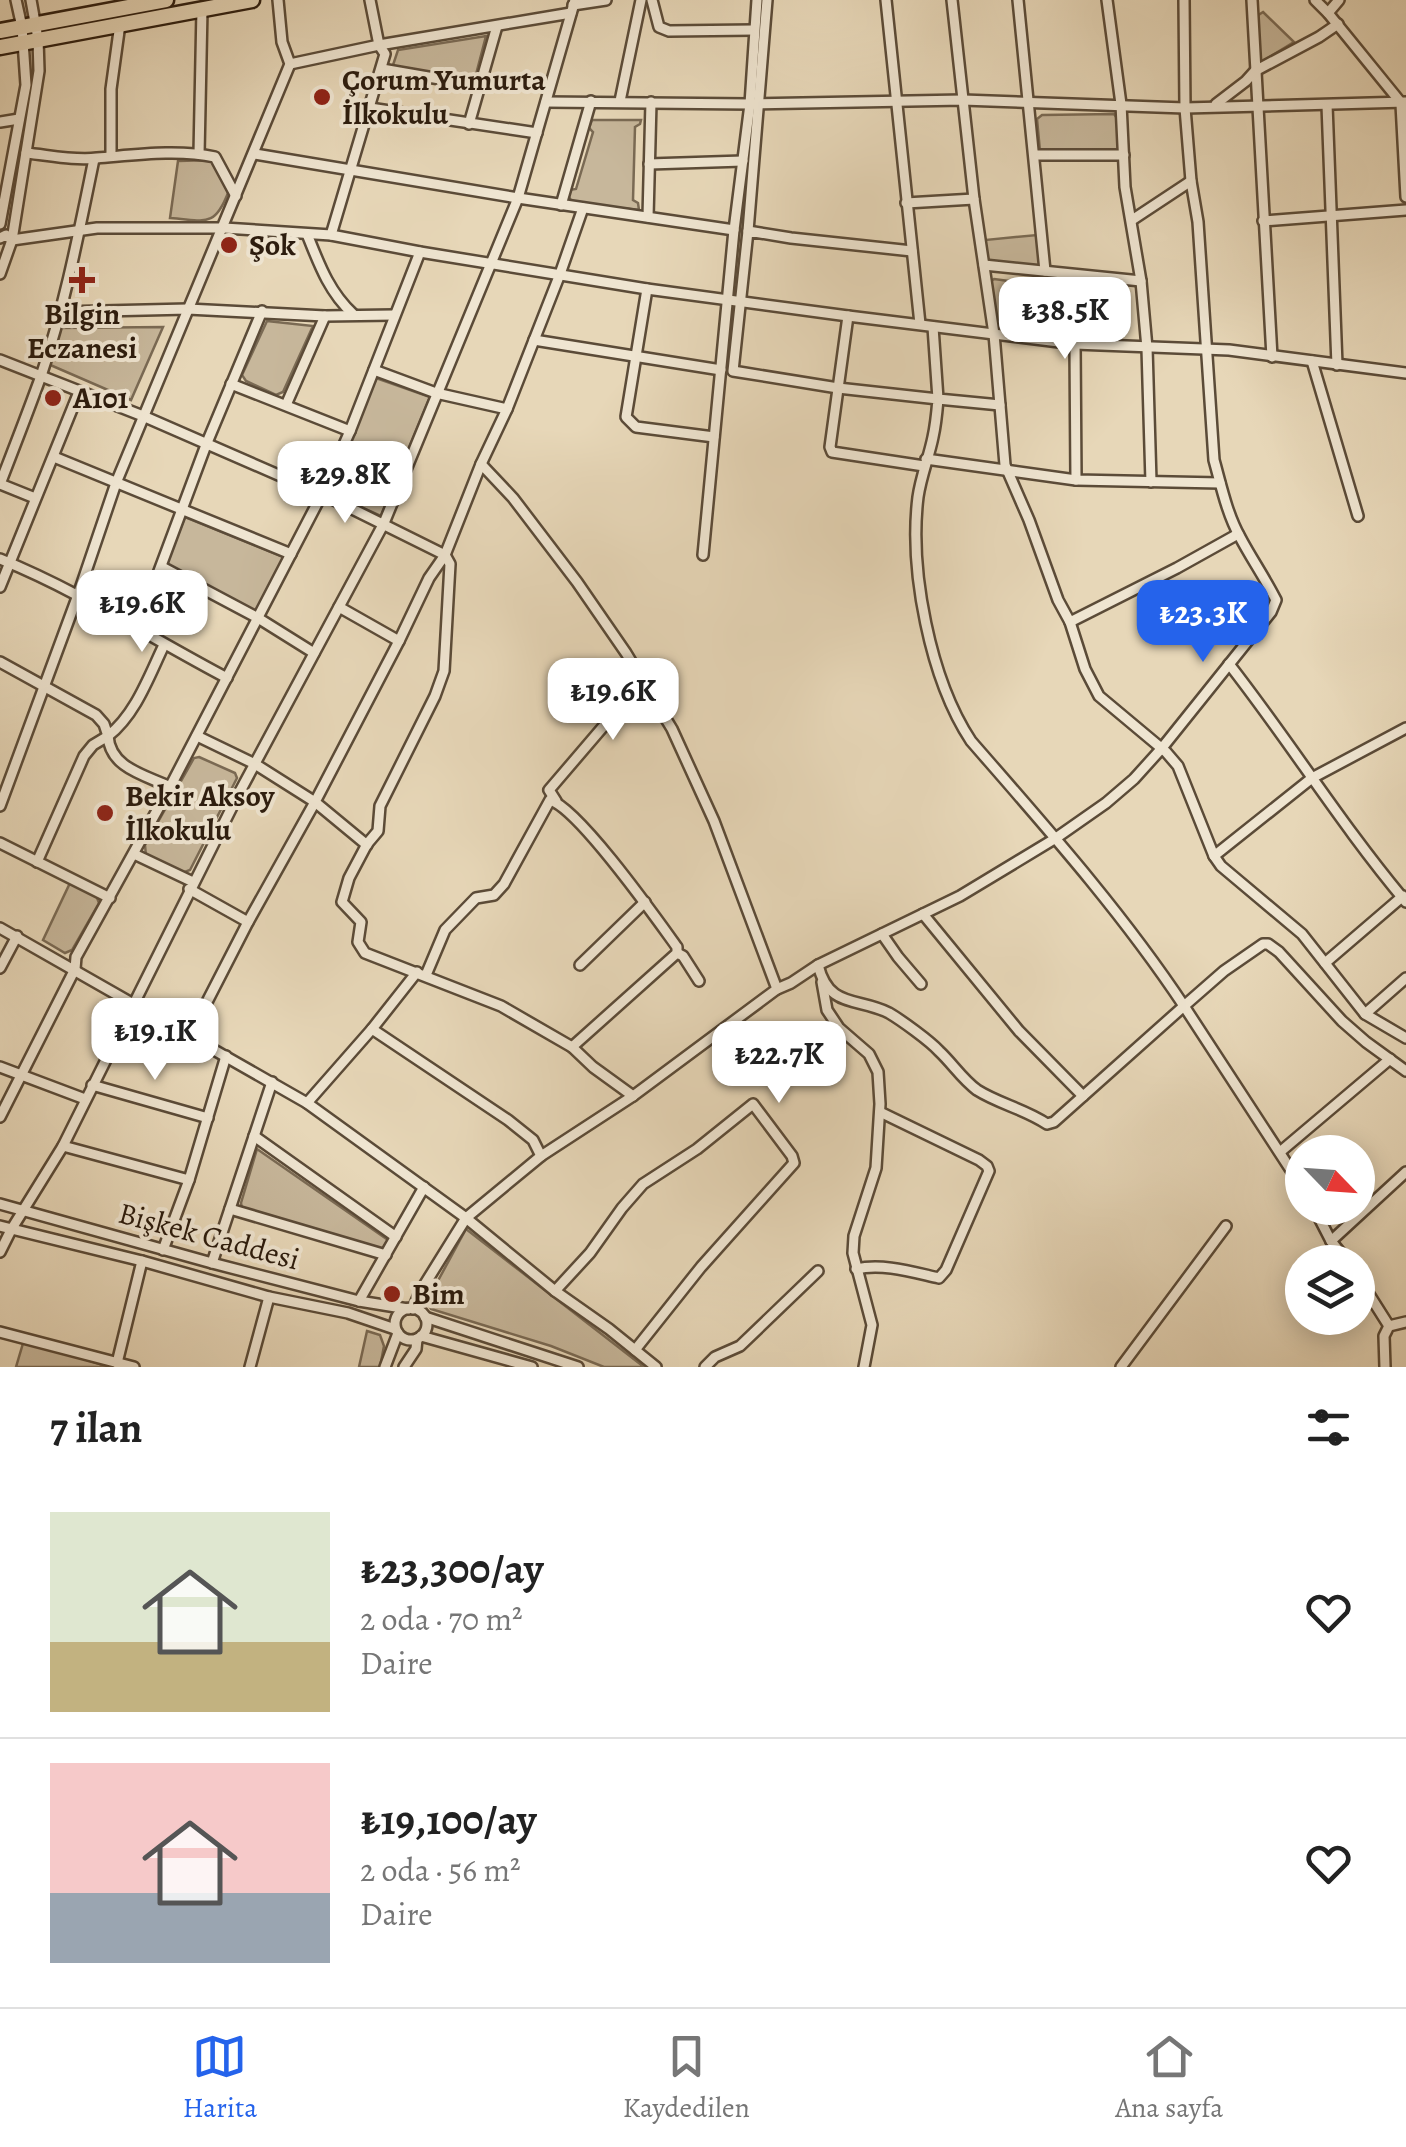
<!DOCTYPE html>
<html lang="tr">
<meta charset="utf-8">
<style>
body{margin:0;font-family:Alegreya,serif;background:#f6f6f6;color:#222;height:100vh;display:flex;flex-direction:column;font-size:38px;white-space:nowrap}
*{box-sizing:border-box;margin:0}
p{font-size:32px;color:#767676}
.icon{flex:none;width:55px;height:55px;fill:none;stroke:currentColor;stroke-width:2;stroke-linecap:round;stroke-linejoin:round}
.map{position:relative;height:1367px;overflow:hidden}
.panel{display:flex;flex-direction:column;background:#fff;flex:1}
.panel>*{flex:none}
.needle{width:65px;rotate:115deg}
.fabs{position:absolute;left:1285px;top:1135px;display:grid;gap:20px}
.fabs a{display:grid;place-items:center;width:90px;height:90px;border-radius:50%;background:#fff;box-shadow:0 5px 25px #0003;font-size:50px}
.price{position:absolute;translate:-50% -85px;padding:0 22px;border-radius:20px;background:#fff;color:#222;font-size:32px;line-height:65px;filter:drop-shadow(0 2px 5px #0008)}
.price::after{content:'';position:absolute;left:50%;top:60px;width:30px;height:22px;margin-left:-15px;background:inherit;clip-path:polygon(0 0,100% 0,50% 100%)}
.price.active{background:#2563eb;color:#fff}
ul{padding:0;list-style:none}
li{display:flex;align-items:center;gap:30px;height:250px;padding:0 50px}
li+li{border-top:2px solid #e0e0e0}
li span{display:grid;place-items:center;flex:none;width:280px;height:200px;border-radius:0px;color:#555}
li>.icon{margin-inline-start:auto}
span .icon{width:120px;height:120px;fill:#fffc;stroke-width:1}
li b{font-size:42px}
h2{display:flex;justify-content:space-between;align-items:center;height:120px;padding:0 50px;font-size:42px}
.menu{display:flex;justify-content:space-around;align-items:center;height:140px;border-top:2px solid #e0e0e0;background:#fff;font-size:28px;color:#767676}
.menu a{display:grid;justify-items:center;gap:5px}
.menu .active{color:#2563eb}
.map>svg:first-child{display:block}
.green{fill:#c7b79b;stroke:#7a6a54;stroke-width:2.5}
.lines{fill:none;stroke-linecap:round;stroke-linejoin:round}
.minor-casing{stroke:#5b4b38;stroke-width:14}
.highway-casing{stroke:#2c1c0e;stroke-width:19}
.minor{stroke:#efe5d1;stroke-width:9}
.highway{stroke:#e7d7b8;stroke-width:14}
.poi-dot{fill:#8f2418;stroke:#efe5d1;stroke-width:4}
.labels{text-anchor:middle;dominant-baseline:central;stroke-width:8;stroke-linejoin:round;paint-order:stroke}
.poi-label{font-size:30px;font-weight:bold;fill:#2c1c0e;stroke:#efe5d1;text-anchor:start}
.street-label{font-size:30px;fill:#2c1c0e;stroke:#efe5d1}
</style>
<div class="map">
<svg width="1406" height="1367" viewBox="0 0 1406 1367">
<rect width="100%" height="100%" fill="#e7d7b8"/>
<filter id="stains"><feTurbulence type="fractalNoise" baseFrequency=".002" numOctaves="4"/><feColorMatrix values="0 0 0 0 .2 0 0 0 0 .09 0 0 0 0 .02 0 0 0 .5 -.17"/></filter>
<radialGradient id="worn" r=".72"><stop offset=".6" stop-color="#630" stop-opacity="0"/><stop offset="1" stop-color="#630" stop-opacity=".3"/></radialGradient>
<!-- green -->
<g class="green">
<path d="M1263,12L1294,42L1260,63L1257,16Z"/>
<path d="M486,36L474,82L392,68L398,50Z"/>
<path d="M1114,114L1119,121L1121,155L1040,151L1037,119L1042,115Z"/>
<path d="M592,120H641L640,124L635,127L633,200L638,203L639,210L573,203L568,196L569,190L576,189L593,132L589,128Z"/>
<path d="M214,160L228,193C214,229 204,220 170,218L178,161Z"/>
<path d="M1037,235L1040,265L1036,269L988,261L985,240Z"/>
<path d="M994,279L1023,283L1028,334L1002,331L997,327L990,282Z"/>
<path d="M267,321L313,326L283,392L276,395L246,381L242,375Z"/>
<path d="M163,327L131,400L48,364L60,328Z"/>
<path d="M376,378L430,397L381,516L330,493Z"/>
<path d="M185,517L286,558L256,612L166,565Z"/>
<path d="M199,757L235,773L237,778L190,870L182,873L146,856L145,845L194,758Z"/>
<path d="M70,883L96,895L99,903L72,950L65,953L43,940Z"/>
<path d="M257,1149L388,1240L381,1251L242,1209L241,1203Z"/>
<path d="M466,1229L644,1367H604L551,1346L431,1309L427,1301Z"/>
<path d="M367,1331L380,1335L384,1346L380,1367H359Z"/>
<path d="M24,1340L109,1367H16Z"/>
</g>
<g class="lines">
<defs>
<g id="minor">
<path d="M652,0L659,27L669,31L754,30"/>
<path d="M886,0L920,324"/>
<path d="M952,0L974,199L994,334L1005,465L1029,520L1058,600L1070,622L1177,568L1238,534"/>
<path d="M1018,0L1045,271"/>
<path d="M1107,0L1121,104L1125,187L1141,281L1147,348L1151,482"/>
<path d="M1252,0L1272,357"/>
<path d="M1315,0L1328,13L1406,109"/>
<path d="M573,5L606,0"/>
<path d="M1328,13L1339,0"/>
<path d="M290,64L379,45L571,13"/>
<path d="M382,69L480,86"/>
<path d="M620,101L641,0"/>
<path d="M546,102L750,104L963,100L1185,108L1406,102"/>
<path d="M1216,104L1246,81L1255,71L1319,37L1338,24"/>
<path d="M1401,104L1406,197"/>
<path d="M1327,105L1337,365"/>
<path d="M370,108L537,133"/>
<path d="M0,122L19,119"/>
<path d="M469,124L497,26"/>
<path d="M26,153C48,155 74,161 97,158C135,155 177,149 215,157L236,196"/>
<path d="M199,154L202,9"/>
<path d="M255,154L518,198L734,230"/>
<path d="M1035,155H1124"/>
<path d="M111,156V89L120,24"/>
<path d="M649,164L743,161"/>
<path d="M906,203L974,199"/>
<path d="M561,205L591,101"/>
<path d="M648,217L651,102"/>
<path d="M1132,220L1191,181"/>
<path d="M1263,221L1406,210"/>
<path d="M0,224L26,85L22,27L16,0"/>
<path d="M748,231L767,0"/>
<path d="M307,234C319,264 329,292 353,314"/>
<path d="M331,235L385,54L379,45L370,0"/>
<path d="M0,238L6,235L12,240L97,228H224L331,235L420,252L647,289L848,316L1075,344L1229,350L1406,373"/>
<path d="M984,265L1141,281"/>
<path d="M0,274L12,240L39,71L38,39L31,0"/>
<path d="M647,289L626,417L636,427L714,437"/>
<path d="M60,312L188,309L325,316L394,315"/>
<path d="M848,316L830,447L832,452L924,466"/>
<path d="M933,327L938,399L1000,405"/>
<path d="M534,340L721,370"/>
<path d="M1075,344L1076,480"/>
<path d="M0,360L143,416L322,494L445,555L450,564L444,671L435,696L380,806L378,831L367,844L349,878L342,902L361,922L358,942L365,953L501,1006L572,1047L593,1067L633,1096"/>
<path d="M1312,361L1358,516"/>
<path d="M374,370L436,393L507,409"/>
<path d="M231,384L350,431"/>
<path d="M286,405L325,316"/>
<path d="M54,457L291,554"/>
<path d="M926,459L1076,480L1220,483"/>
<path d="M0,484C14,448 28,412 41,376C65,305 79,232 94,159"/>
<path d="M0,484L35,498"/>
<path d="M703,555L734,230L750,104L757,0"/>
<path d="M0,559C79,591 151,638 227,678"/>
<path d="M162,567L258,618L314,653"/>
<path d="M0,587L79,392"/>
<path d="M339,607L399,641"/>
<path d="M1070,622L1085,669L1099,696L1166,752L1178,766L1214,856L1221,866L1302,934L1365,1014L1406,1038"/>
<path d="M137,630L206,445L262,311"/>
<path d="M0,662L96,715L104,724L108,736C136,714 149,676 164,645"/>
<path d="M1229,664C1290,742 1342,826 1406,902"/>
<path d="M556,801L549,790L614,714L645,684"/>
<path d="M0,806L78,595L116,483L290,64L282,42L278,0"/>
<path d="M0,843L110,898"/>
<path d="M367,845L315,802L399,641L429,578L445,555L481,464L507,409L560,274L583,208"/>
<path d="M134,854L193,882"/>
<path d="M1214,856L1312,778L1406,728"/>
<path d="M37,862L84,756L93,745L108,736C110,768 145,775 170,787"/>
<path d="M189,889L248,922"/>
<path d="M923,914L1019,1031L1083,1096"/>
<path d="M0,928L307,1103L466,1218L555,1291L609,1329L656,1367"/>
<path d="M882,934L898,957L921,984"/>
<path d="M677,953L683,956L699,981"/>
<path d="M1325,963L1403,896"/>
<path d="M580,965L645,902"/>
<path d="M818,965L960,896L1056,838L1106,803L1134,779L1162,748L1271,612L1276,600C1265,578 1251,558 1240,537C1227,514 1221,485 1214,460L1198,222L1191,181L1185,108L1184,0"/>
<path d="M0,968L17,936"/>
<path d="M426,975L445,930L476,898L494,895L504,884L550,800C579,809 656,918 677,947V953L572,1047"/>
<path d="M822,982L827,1010L839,1028L869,1054L878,1072L880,1104L876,1168L854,1236L853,1253L872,1325L864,1367"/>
<path d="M777,989L791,983L818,965C829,1009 857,997 889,1013C901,1020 930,1041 939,1051C952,1063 962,1079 977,1090C999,1104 1025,1109 1047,1124L1054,1122L1184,1006C1121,911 1045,826 971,741C930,679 909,570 918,497C921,476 929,457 933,437C936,424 937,411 938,399L838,388L733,371L748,231L791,238L912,251"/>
<path d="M1365,1014L1406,978"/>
<path d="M372,1029L508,1120L533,1140L541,1156"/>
<path d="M190,1035L248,922L315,802L255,764L197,736"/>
<path d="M0,1067L85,1099"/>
<path d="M92,1085L208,1118"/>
<path d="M307,1103L372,1029L417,972"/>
<path d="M0,1117L75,969L76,957L170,787L322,494L350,431L420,252"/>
<path d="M254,1136L396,1237"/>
<path d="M63,1146L189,1180"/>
<path d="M1280,1152L1390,1059"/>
<path d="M1302,1187L1184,1006L1224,971L1263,944H1268L1279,952L1342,1021L1366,1042L1406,1071"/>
<path d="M0,1204L212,1263L359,1301L408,1309"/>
<path d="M1314,1208L1331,1241L1348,1262"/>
<path d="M230,1209L386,1255"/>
<path d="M0,1226L142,1261L269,1297L348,1313L395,1329"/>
<path d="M1331,1241L1406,1172"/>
<path d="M163,1250L189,1180L226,1056"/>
<path d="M0,1252L11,1230L63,1146L237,797L384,523L518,198L575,0"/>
<path d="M212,1263L272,1082"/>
<path d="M856,1269C883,1263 912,1272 939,1278L946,1270L989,1171L987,1166L979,1160L880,1112"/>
<path d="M1358,1277L1389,1326"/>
<path d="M555,1291L590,1253L622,1208L643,1184L697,1149L753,1104L792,1156L794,1163L701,1267L635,1350"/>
<path d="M359,1301L424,1187"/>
<circle cx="411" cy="1324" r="16"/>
<path d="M413,1309L420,1292L466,1218L541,1156L633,1096L777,989L714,821L672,729L626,653L577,582L513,498L481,464"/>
<path d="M425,1317L578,1367"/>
<path d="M0,1332L134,1367"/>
<path d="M421,1336L532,1367"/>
<path d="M117,1363L142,1261"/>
<path d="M250,1367L269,1297"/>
<path d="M385,1367L398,1333"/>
<path d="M404,1367L416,1349L417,1339"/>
<path d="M705,1367L715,1357L740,1346L818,1271"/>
<path d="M1121,1367L1226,1226"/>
<path d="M1385,1367L1384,1336L1389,1326L1406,1322"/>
</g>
<g id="highway">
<path d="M0,31L166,0"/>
<path d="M0,47L252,0"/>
</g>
</defs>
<!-- minor casing -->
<use href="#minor" class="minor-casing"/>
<!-- highway casing -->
<use href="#highway" class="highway-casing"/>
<!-- minor -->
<use href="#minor" class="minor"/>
<!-- highway -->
<use href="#highway" class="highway"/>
</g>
<!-- markers -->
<g class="poi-dot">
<circle cx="322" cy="97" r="10"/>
<circle cx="229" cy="245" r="10"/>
<path d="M77 265h10v10h10v10h-10v10h-10v-10h-10v-10h10z"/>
<circle cx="53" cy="398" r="10"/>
<circle cx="105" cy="813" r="10"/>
<circle cx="392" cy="1294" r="10"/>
</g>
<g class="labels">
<!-- poi labels -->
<g class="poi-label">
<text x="342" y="80">Çorum Yumurta<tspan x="342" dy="34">İlkokulu</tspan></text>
<text x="249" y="245">Şok</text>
<text x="82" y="314" text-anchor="middle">Bilgin<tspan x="82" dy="34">Eczanesi</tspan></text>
<text x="73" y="398">A101</text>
<text x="125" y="796">Bekir Aksoy<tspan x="125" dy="34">İlkokulu</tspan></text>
<text x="412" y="1294">Bim</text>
</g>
<!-- street labels -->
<g class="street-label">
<text transform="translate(209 1236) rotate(15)">Bişkek Caddesi</text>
</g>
</g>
<rect width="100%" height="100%" filter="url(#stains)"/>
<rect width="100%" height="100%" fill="url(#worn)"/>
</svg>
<div class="fabs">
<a><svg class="needle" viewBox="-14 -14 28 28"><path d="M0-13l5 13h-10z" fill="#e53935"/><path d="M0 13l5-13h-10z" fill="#767676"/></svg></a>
<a><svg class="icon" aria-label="layers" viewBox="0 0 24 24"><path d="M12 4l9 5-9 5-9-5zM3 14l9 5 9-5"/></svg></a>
</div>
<b class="price" style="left:1065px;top:362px">₺38.5K</b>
<b class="price" style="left:345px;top:526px">₺29.8K</b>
<b class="price" style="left:142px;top:655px">₺19.6K</b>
<b class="price active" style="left:1203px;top:665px">₺23.3K</b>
<b class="price" style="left:613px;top:743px">₺19.6K</b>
<b class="price" style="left:155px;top:1083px">₺19.1K</b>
<b class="price" style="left:779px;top:1106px">₺22.7K</b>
</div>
<section class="panel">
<h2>7 ilan<svg class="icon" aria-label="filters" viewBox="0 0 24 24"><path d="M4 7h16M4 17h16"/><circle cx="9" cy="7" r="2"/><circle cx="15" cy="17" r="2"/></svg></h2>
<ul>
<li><span style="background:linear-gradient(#dfe7d0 65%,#c2b280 0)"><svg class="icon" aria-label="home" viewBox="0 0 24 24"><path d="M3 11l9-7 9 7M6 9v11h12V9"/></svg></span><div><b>₺23,300/ay</b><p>2 oda · 70 m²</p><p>Daire</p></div><svg class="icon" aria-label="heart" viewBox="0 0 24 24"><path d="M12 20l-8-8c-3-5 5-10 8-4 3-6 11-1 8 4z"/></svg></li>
<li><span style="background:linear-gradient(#f6c9c9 65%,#9aa5b1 0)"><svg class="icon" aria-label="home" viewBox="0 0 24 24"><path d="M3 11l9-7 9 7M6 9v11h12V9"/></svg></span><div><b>₺19,100/ay</b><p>2 oda · 56 m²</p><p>Daire</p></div><svg class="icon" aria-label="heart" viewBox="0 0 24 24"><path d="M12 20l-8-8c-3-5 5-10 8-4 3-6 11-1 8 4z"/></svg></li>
</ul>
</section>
<nav class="menu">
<a class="active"><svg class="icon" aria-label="map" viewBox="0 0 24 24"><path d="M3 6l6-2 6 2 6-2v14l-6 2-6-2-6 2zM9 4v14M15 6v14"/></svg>Harita</a>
<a><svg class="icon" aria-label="saved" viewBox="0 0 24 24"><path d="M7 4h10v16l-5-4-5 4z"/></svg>Kaydedilen</a>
<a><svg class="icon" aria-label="home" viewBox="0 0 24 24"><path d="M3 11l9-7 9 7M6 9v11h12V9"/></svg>Ana sayfa</a>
</nav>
